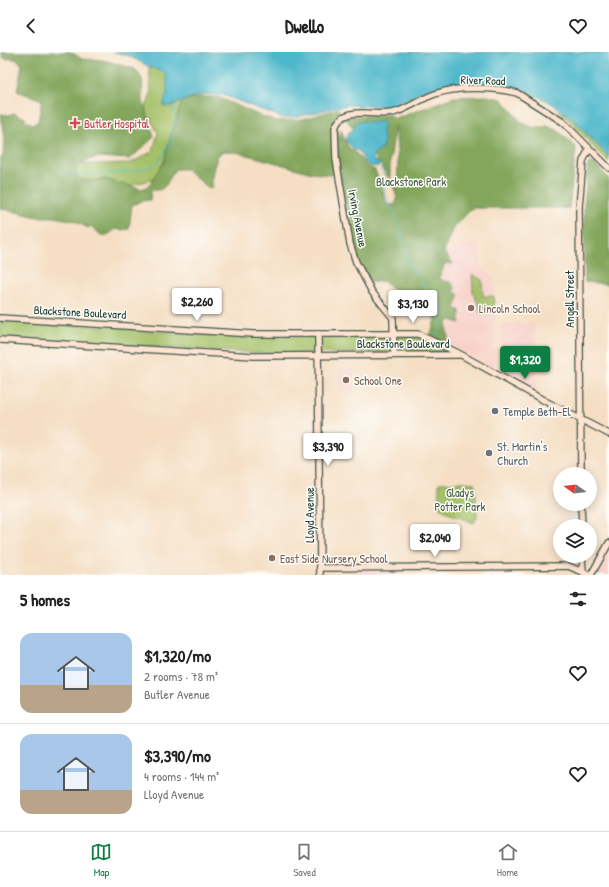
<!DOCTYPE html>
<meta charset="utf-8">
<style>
body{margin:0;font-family:"Patrick Hand",sans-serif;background:#f6f6f6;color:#222;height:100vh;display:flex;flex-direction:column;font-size:15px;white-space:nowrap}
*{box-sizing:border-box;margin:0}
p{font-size:13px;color:#767676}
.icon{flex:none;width:22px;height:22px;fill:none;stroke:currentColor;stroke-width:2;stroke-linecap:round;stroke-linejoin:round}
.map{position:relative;height:523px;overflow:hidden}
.details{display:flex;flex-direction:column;background:#fff;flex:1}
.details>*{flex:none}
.needle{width:26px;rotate:284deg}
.fabs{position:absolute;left:553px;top:415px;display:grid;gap:8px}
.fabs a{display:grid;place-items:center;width:44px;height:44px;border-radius:50%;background:#fff;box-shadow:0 2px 10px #0003;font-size:20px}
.price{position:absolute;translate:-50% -34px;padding:0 9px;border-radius:4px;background:#fff;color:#222;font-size:13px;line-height:26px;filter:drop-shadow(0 1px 2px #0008)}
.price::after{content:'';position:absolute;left:50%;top:24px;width:12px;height:9px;margin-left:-6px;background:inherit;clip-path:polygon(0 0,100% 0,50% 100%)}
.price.active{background:#0b8043;color:#fff}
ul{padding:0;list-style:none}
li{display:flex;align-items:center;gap:12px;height:100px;padding:0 20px}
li+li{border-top:1px solid #e0e0e0}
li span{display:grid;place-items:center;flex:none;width:112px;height:80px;border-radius:12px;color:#555}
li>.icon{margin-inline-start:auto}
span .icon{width:48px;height:48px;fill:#fffc;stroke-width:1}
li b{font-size:17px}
h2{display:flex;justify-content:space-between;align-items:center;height:48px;padding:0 20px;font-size:17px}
header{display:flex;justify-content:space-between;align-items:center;height:52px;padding:0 20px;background:#fff;font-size:18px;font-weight:700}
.menu{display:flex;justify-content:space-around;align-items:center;height:56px;border-top:1px solid #e0e0e0;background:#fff;font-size:11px;color:#767676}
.menu a{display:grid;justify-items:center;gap:2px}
.menu .active{color:#0b8043}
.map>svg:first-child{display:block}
.built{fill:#f7d1c9}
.green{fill:#a4c068;stroke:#627e4e}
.forest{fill:#83a65c;stroke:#517248;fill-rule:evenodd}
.water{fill:#4db7cb;stroke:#367a80}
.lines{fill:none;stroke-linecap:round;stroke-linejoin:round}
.stream{stroke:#4db7cb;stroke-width:1}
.secondary-casing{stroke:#3f5549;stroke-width:8}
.secondary{stroke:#fee3d1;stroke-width:5.5}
.health-dot{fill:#e0444e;stroke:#fdfcf7;stroke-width:1.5}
.education-dot{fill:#8d6e63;stroke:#fdfcf7;stroke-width:1.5}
.worship-dot{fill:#6b7280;stroke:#fdfcf7;stroke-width:1.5}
.labels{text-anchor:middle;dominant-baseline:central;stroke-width:3;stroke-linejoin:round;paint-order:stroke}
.street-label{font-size:12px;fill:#1f3d34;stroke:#fdfcf7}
.health-label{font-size:12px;fill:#be3a42;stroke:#fdfcf7;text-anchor:start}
.park-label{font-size:12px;fill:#405e41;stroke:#fdfcf7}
.education-label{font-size:12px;fill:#785e54;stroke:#fdfcf7;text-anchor:start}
.worship-label{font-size:12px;fill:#5b616d;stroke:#fdfcf7;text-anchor:start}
</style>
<header><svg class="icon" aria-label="back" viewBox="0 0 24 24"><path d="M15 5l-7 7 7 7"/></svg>Dwello<svg class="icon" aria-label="heart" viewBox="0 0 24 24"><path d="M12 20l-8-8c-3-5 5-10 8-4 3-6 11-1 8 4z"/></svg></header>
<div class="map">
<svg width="609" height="523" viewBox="0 0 609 523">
<rect width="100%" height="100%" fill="#fdfcf7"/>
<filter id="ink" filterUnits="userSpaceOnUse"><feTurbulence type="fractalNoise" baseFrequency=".025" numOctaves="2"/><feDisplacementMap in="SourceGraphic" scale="8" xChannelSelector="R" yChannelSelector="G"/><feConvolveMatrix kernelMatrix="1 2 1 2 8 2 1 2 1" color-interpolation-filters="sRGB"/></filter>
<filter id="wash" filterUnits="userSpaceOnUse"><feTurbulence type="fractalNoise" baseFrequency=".012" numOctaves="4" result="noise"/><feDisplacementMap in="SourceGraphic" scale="16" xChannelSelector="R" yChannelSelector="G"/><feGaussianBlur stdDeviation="0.9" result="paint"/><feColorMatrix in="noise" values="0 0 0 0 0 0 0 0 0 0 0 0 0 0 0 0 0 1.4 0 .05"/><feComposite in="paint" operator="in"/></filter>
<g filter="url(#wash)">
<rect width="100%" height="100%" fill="#f5dec3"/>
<!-- built -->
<g class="built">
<path d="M461,193H480L481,214L494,226L495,316L444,290L437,237L449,200Z"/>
<path d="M535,271L536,337L534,338L503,320L502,272Z"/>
<rect x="338" y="316" width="16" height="25"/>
<path d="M609,498V523H595Z"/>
<path d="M359,516H396L397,523H359Z"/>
</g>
<!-- green -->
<g class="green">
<path d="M149,14L163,20L206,42L193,45C186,66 162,95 164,117L158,126L128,134L103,126L77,134L64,113L131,111L153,99L158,81L145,58L151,42Z"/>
<path d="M560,57L577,70L586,82L609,105V110L594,96L572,71L562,63L559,59Z"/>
<path d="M472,222L482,228L483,244H494V261H480L479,254L473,240Z"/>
<path d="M0,269L59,273L105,274L152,279L248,285L410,284L419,285L449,298L448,301H256L0,286Z"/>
<path d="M462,430L475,431L477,464L474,471L448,461L438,454L439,431Z"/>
</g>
<!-- forest -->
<g class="forest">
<path d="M2,0H71L82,7L103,8L135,17L142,27L143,49L154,85L130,107L99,105L86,109L76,115L75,121L79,127L87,129L103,127L142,137L150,133L155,123L164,110L169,89L182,49L200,45H217L261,64L278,69L303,67L338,57L345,66L352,64L388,63L392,64L395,69V67L454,45L487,44L502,47L522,71L534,76L547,74L557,78L576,95L569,156H472L452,178L444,199L453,212L445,211L441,222L439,225L443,229L451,230L455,235L454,239L459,243C459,248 456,251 455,257L460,258V271L450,268L448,269L446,275L448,284L444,293L426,285L432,280L437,257H433L419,252V248C416,246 413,246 409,246C400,244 388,236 384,229L367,231L351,194L339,121L330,123L312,121L241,101L226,99L221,100L217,105L213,119L212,136H209L185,117H176C169,122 169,134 161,137C158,139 155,137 151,139L150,148L141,149L132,153L129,177L122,178L116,177L106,184H102L91,174L88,176L75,169L55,165H37L0,156V106L3,104C4,95 4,86 3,78C2,72 0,68 0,62L8,63L14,61L25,66V69L33,72L38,70L42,48L17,39L22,13L18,8L10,6L7,8L2,5ZM345,66C356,80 403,136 396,151L393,153L387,152L375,118L367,114L355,100L348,95L341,78V89C335,80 335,72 345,66ZM395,73L398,111L397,136L390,126V111Z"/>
<path d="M593,110L609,127V232L585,230L584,154L588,112Z"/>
</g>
<!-- water -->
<g class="water">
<path d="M114,0H609V105C592,89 579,71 561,58C526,31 471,23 430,37C423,39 416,43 410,46C404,49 396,51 391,55C379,56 370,50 358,56L356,53H347L295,65L283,66L223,43L206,42L192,45L171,54H163L167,40V25L163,20L148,14L129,4Z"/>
<path d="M364,69L373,71L377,69L379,71L384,69L382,78L384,88L382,97L373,103V108L379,111V114C364,116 365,108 358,98H354L348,91L346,87L349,80C353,78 356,76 355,71Z"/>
</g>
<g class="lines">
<!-- stream -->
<g class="stream">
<path d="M379,112L381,113L384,123L383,133L385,142L401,177L402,188L409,212L423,230L428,241L440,251L443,256L442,270L436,285"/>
<path d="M67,122C88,122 139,123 155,112C163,106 168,95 171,86C176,73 178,66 171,54"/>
</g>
</g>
</g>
<g filter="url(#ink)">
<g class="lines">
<defs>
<g id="secondary">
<path d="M0,266L253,282H418L456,300L545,349L609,382"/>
<path d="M318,282L320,523"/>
<path d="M0,288L253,304L459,303"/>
<path d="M394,303L393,266L372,240L356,210L350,192L336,107L335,76C343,52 375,65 393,61C408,57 420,47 435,42C457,34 494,35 517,41L563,70L609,116"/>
<path d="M581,422L579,155L583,109L589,97"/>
<path d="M581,452L582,474"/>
<path d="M582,504L583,520"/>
<path d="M320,516L568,514L583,520L588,523"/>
<path d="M591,523L609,491"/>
</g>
</defs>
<!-- secondary casing -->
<use href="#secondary" class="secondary-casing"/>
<!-- secondary -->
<use href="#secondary" class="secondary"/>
</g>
</g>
<!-- markers -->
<path class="health-dot" d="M73 65h4v4h4v4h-4v4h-4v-4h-4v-4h4z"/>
<g class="education-dot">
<circle cx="471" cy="256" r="4"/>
<circle cx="346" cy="328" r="4"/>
<circle cx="272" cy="506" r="4"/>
</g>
<g class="worship-dot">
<circle cx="495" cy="359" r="4"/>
<circle cx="489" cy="401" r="4"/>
</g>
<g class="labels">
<!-- street labels -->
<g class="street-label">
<text transform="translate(483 28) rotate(2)">River Road</text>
<text transform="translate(358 166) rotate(79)">Irving Avenue</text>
<text transform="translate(569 247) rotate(-90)">Angell Street</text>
<text transform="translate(80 260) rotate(3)">Blackstone Boulevard</text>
<text x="403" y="291">Blackstone Boulevard</text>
<text transform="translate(309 463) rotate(-90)">Lloyd Avenue</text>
</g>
<!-- health labels -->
<g class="health-label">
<text x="84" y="71">Butler Hospital</text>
</g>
<!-- park labels -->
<g class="park-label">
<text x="411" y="129">Blackstone Park</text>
<text x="460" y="440">Gladys<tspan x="460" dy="14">Potter Park</tspan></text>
</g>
<!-- education labels -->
<g class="education-label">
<text x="479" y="256">Lincoln School</text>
<text x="354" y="328">School One</text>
<text x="280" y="506">East Side Nursery School</text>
</g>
<!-- worship labels -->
<g class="worship-label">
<text x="503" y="359">Temple Beth-El</text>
<text x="497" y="394">St. Martin's<tspan x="497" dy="14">Church</tspan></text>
</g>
</g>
</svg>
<div class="fabs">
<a><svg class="needle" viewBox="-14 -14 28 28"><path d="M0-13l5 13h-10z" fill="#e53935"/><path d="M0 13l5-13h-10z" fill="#767676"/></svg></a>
<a><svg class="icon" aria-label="layers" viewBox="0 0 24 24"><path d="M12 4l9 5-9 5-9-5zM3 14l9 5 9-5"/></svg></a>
</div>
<b class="price" style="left:197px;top:270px">$2,260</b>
<b class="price" style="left:413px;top:272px">$3,130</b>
<b class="price active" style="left:525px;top:328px">$1,320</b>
<b class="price" style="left:328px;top:415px">$3,390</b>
<b class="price" style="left:435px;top:506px">$2,040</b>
</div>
<section class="details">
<h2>5 homes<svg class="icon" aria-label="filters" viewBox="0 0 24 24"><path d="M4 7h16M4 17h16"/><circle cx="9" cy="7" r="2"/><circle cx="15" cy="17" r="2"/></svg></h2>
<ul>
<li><span style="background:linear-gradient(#a9c7e8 65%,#b9a48a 0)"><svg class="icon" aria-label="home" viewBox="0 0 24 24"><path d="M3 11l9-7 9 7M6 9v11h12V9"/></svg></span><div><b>$1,320/mo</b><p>2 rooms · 78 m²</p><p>Butler Avenue</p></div><svg class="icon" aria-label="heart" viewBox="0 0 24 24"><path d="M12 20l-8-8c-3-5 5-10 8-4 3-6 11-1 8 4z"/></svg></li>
<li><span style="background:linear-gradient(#a9c7e8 70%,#b9a48a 0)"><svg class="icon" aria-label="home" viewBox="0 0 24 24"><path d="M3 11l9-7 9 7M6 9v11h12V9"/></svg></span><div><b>$3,390/mo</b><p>4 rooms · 144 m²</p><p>Lloyd Avenue</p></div><svg class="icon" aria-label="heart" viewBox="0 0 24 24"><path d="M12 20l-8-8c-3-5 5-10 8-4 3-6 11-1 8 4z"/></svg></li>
</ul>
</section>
<nav class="menu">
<a class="active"><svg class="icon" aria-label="map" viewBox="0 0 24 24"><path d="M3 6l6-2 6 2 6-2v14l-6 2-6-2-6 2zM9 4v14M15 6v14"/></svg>Map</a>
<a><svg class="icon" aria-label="saved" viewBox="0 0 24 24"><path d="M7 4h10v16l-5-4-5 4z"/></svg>Saved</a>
<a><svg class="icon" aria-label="home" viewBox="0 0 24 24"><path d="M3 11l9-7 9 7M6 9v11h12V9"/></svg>Home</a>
</nav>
